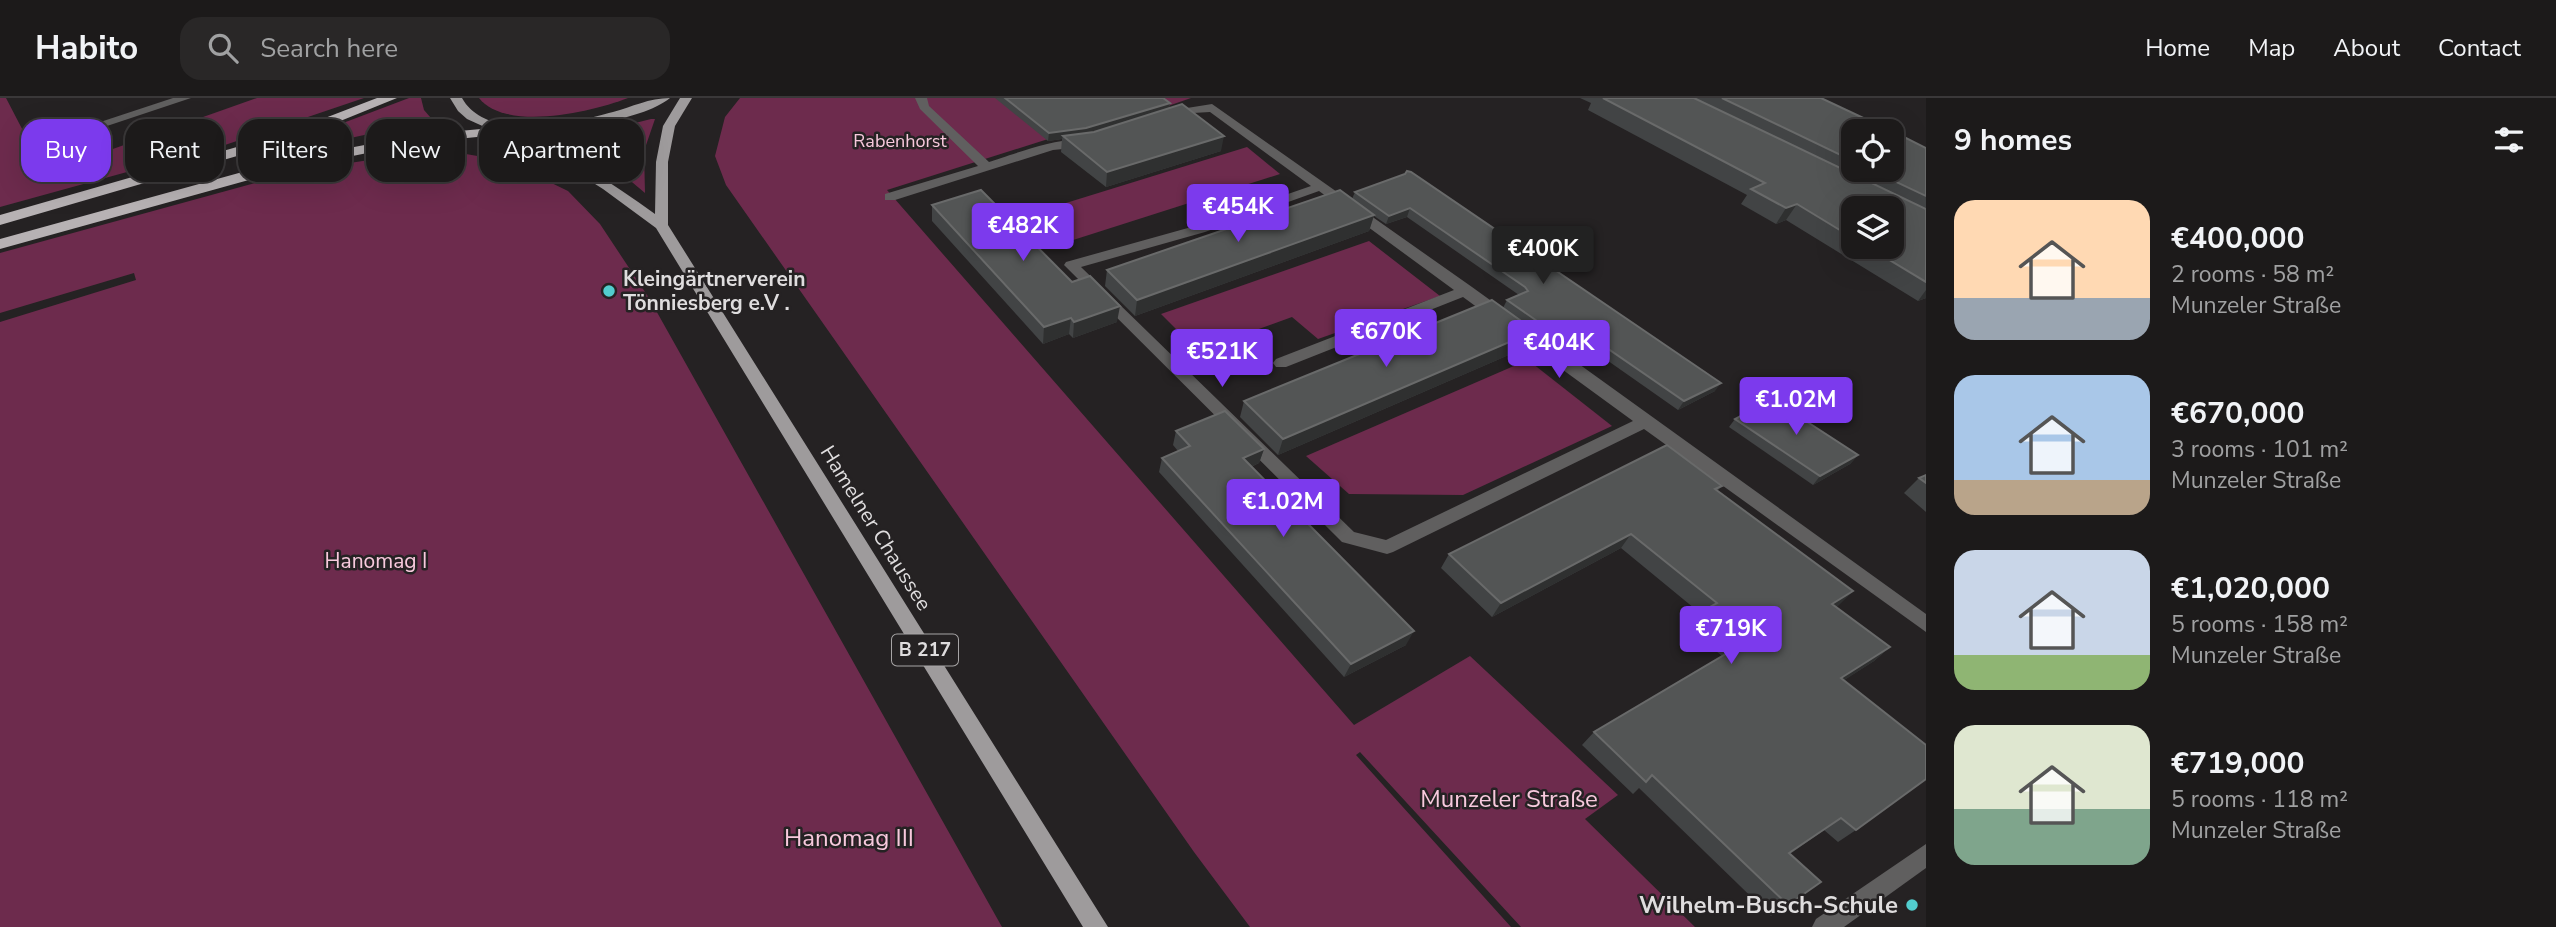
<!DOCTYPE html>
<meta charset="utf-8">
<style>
body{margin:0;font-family:"Nunito Sans",sans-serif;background:#292727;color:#f1f3f6;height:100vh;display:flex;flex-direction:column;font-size:26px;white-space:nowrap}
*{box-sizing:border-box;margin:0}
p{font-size:23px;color:#a0a1a2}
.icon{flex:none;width:38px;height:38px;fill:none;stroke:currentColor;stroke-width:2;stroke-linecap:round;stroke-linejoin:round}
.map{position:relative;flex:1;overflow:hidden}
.panel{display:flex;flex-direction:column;background:#1c1a1a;width:630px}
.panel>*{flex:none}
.top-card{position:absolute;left:21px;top:21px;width:665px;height:63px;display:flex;gap:14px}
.buttons{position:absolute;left:1841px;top:21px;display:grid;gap:14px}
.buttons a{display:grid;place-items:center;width:63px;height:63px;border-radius:14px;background:#1c1a1a;box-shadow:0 7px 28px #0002,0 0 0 2px #3a3839;font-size:35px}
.price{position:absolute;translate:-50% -60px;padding:0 16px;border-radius:7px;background:#7c3aed;color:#fff;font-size:23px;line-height:46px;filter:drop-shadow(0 2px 4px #0008)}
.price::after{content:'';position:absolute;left:50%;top:42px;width:21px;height:16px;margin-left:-10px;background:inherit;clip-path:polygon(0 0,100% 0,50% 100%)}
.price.active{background:#222;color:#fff}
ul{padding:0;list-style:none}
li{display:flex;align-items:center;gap:21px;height:175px;padding:0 28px}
li span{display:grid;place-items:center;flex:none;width:196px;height:140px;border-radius:21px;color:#555}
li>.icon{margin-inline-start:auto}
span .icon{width:84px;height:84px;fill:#fffc;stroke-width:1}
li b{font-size:30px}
h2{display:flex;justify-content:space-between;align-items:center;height:84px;padding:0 28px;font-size:30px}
.chip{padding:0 24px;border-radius:21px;background:#1c1a1a;box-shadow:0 7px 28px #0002,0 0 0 2px #3a3839;font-size:24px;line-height:63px}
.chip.active{background:#7c3aed;color:#fff}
header{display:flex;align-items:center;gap:42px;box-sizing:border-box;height:98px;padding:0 35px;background:#1c1a1a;border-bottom:2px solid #3a3839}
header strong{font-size:33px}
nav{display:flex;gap:38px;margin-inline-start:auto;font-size:24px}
.search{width:490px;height:63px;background:#292727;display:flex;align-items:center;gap:18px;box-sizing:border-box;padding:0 24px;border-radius:21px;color:#a0a1a2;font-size:26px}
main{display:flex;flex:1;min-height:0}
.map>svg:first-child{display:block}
.green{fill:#6d2b4d}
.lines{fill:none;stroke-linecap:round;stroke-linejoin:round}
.minor{fill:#605f5f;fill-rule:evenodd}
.major{fill:#9e9b9c;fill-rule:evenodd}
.highway{fill:#b7b2b4;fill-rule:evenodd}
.wall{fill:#424445;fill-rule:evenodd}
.shaded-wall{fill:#2f3030}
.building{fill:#535555;stroke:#696a6a;stroke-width:2}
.poi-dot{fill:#52cdce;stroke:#252223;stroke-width:2.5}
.labels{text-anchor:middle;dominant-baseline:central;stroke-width:5;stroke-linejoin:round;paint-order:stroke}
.far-park-label{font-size:18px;fill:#f8c9dd;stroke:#252223}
.shield{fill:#252223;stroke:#a7a5a6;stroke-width:2}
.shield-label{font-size:19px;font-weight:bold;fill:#dfddde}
.poi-label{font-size:21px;font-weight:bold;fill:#dfddde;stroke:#252223;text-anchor:start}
.street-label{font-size:21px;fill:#dfddde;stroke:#252223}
.park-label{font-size:21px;fill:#f8c9dd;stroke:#252223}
.near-park-label{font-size:24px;fill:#f8c9dd;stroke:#252223}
.near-poi-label{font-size:24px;font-weight:bold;fill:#dfddde;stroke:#252223;text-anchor:end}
</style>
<header>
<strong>Habito</strong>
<div class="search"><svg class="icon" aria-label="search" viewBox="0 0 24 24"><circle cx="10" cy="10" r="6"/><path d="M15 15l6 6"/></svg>Search here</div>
<nav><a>Home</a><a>Map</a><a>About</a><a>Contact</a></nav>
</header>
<main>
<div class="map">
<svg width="1926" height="829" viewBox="0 0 1926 829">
<rect width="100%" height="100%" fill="#252223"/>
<!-- green -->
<g class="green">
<path d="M0,0H6L45,75L257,0H364L225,47L0,109Z"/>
<path d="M409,0H421L424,12L437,27L378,34L240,64Z"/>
<path d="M479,0H628C592,14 506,34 479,0Z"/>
<path d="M740,0H1191L1082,38L1067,35L887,92L1354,627L1470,558L1618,697L1585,721L1695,829H1521L1360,654L1356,657L1511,829H1250L1194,754L726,87L715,58L725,19Z"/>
<path d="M651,21H655L644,53L645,95L608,64L564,43Z"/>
<path d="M1247,49L1280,76L1070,143L1040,113Z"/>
<path d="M454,54L513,64L539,72L533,76L568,93L600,126L649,200L1002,829H0V224L136,182L134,175L0,215V155L303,72L416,55Z"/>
<path d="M1369,143L1440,198L1318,241L1292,219L1198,253L1161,216Z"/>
<path d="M1528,262L1612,328L1463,397L1349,396L1306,358Z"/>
</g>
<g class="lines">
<!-- minor -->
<g class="minor">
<path d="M173,0H191L83,36L73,33Z"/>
<path d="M915,0H927L929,8L989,64C1009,58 1073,33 1089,45L1083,49L1053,52L895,102H885V96L978,68L920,11Z"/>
<path d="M1212,6L1472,189L1926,516V534L1644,331L1393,454L1387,456L1342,444L1064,167L1066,164L1195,128L1311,88L1210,14L1193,15L1170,23L1164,19L1187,10ZM1319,93L1454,192L1276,261L1273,265L1276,269H1286L1463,199L1633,323L1386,442L1354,434L1081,169L1205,134Z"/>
<path d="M1926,746V770L1844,829H1812L1816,821Z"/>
</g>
<!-- major -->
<path class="major" d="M450,0H462C487,45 572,25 613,14C632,9 649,0 670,0C641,24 556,33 518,35C568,57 611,84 655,116L656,64L663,28L680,0H692L675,28L668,64V127L1108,829H1083L656,130L603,91L557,62L467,21L458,13Z"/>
<!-- highway -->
<g class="highway">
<path d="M377,0H397L296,41L0,127V117L286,35Z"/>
<path d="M502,29L507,30L509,33L507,36L417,45L288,71L0,151V141L286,62L417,37Z"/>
</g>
</g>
<!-- wall -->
<g class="wall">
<path d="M995,0H1163L1170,5L1169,11L1221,53L1106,89L1061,54L1062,41L1048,43Z"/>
<path d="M1580,0H1821L1853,33V72H1892L1926,50V200L1918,203L1786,122L1776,126L1741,106L1747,97L1588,12L1591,5ZM1853,110L1892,149H1853Z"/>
<path d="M1405,76L1715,293L1678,312L1564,232L1546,241L1535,233L1527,249L1278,357L1240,319L1244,303L1503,210L1507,202L1519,197L1407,119L1386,126L1374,118L1369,133L1135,218L1105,188L1107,172L1352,101L1355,94Z"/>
<path d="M932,107L1072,184L1117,224L1073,240L1069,236L1043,246L932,123Z"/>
<path d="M1735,321L1858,357L1850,366L1813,387L1729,329Z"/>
<path d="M1176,333L1264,351L1259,365L1251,369L1406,547L1344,579L1159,374L1162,360L1178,353L1173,347Z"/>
<path d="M1926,377V414L1904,395L1919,380Z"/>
<path d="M1722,388L1717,393L1853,493L1836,509L1890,549L1874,563L1844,582L1856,732L1838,744L1824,732L1790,756L1788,807L1771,818L1639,690L1633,696L1582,647L1594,634L1722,558L1687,529L1700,515L1621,450L1492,519L1441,470L1449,456Z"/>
</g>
<!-- shaded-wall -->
<g class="shaded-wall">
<path d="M1170,5L1168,13L1085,38H1063L1062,41L1048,43L1049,35Z"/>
<path d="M1224,38L1221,53L1106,89L1107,74Z"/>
<path d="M1797,106L1786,122L1776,126L1786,110Z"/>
<path d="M1410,110L1407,119L1386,126L1389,118Z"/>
<path d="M1374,117L1369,133L1135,218L1137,202Z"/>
<path d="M1926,192V200L1918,203Z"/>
<path d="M1120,208L1117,224L1073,240L1074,224Z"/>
<path d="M1071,220L1069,236L1043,246L1044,229Z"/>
<path d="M1569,224L1564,232L1546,241L1550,232Z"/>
<path d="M1535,233L1527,249L1278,357L1283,341Z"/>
<path d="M1721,285L1715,293L1678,312L1684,303Z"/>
<path d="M1264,351L1259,365L1239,374L1243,360Z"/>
<path d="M1858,357L1850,366L1813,387L1820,378Z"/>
<path d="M1631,436L1621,450L1492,519L1501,505Z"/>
<path d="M1853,493L1838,508L1818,520L1832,506Z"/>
<path d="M1414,533L1406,547L1344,579L1351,566Z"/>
<path d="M1890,549L1874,563L1826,594L1841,580Z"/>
</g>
<!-- building -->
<g class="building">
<path d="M1005,0H1163L1170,5L1086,30L1049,35Z"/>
<path d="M1603,0H1694L1926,111V184L1868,149H1892V110H1853V140L1797,106L1786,110L1751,91L1765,85Z"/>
<path d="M1722,0H1821L1891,33H1853V63Z"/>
<path d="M1182,6L1224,38L1107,74L1063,38L1094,34Z"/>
<path d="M1892,33L1926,50V98L1871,72H1892Z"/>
<path d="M1407,73L1411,74L1721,285L1684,303L1569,224L1550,232L1507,202L1528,193L1525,189L1410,110L1389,118L1355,94L1405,76Z"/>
<path d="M981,92L1072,184L1090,178L1120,208L1074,224L1071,220L1044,229L932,107Z"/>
<path d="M1340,92L1374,117L1137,202L1107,172Z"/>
<path d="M1492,202L1535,233L1283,341L1244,303Z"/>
<path d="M1772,301L1858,357L1820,378L1735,321Z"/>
<path d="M1225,313L1264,351L1243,360L1414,533L1351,566L1162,360L1190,348L1176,333Z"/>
<path d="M1667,347L1722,388L1715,391L1853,493L1832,506L1890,549L1841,580L1926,647V681L1856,732L1841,720L1789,755L1821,784L1788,807L1652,677L1646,684L1594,634L1739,548L1699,515L1717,505L1631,436L1501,505L1449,456Z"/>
<path d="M1926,377V385L1919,380Z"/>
</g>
<!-- markers -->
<g class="poi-dot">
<circle cx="609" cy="193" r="7"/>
<circle cx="1912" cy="807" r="7"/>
</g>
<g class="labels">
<!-- far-park labels -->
<g class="far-park-label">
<text x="900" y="43">Rabenhorst</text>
</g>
<!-- shield labels -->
<rect class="shield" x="892" y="536.5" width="66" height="31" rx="5"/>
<g class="shield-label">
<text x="925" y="552">B 217</text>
</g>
<!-- poi labels -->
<g class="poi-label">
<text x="623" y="181">Kleingärtnerverein<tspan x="623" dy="24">Tönniesberg e.V .</tspan></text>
</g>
<!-- street labels -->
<g class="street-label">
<text transform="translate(876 430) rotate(58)">Hamelner Chaussee</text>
</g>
<!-- park labels -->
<g class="park-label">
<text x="376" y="463">Hanomag I</text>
</g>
<!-- near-park labels -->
<g class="near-park-label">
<text x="1509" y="701">Munzeler Straße</text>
<text x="849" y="740">Hanomag III</text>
</g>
<!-- near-poi labels -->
<g class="near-poi-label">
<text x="1898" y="807">Wilhelm-Busch-Schule</text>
</g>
</g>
</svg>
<div class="buttons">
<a><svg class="icon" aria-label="locate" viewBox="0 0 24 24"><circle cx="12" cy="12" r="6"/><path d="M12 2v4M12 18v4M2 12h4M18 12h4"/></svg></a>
<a><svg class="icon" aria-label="layers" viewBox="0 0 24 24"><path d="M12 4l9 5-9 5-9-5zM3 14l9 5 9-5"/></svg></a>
</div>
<b class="price" style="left:1238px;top:146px">€454K</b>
<b class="price" style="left:1023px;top:165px">€482K</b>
<b class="price active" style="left:1543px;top:188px">€400K</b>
<b class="price" style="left:1386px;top:271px">€670K</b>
<b class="price" style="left:1559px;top:282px">€404K</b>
<b class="price" style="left:1222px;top:291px">€521K</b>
<b class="price" style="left:1796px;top:339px">€1.02M</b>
<b class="price" style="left:1283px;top:441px">€1.02M</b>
<b class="price" style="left:1731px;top:568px">€719K</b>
<div class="top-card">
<a class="chip active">Buy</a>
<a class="chip">Rent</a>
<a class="chip">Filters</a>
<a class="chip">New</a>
<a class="chip">Apartment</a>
</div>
</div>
<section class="panel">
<h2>9 homes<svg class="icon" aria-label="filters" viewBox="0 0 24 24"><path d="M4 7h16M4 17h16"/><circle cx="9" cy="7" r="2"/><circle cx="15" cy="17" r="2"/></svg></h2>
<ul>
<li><span style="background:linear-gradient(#ffd9b3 70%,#9aa5b1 0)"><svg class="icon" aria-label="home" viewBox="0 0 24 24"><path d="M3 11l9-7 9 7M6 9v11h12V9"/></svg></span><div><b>€400,000</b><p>2 rooms · 58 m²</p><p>Munzeler Straße</p></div></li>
<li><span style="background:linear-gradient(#a9c7e8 75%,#b9a48a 0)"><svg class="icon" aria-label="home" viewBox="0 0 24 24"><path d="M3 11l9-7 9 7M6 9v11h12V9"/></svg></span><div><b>€670,000</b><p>3 rooms · 101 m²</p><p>Munzeler Straße</p></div></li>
<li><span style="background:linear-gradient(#c9d6e8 75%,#8fb573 0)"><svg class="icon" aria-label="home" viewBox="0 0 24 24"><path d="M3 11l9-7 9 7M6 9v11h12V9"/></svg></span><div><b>€1,020,000</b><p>5 rooms · 158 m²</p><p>Munzeler Straße</p></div></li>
<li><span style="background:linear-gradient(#dfe7d0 60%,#7fa58c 0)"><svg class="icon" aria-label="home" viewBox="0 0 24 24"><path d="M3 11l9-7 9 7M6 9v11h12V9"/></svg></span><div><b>€719,000</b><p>5 rooms · 118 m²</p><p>Munzeler Straße</p></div></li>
</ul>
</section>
</main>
